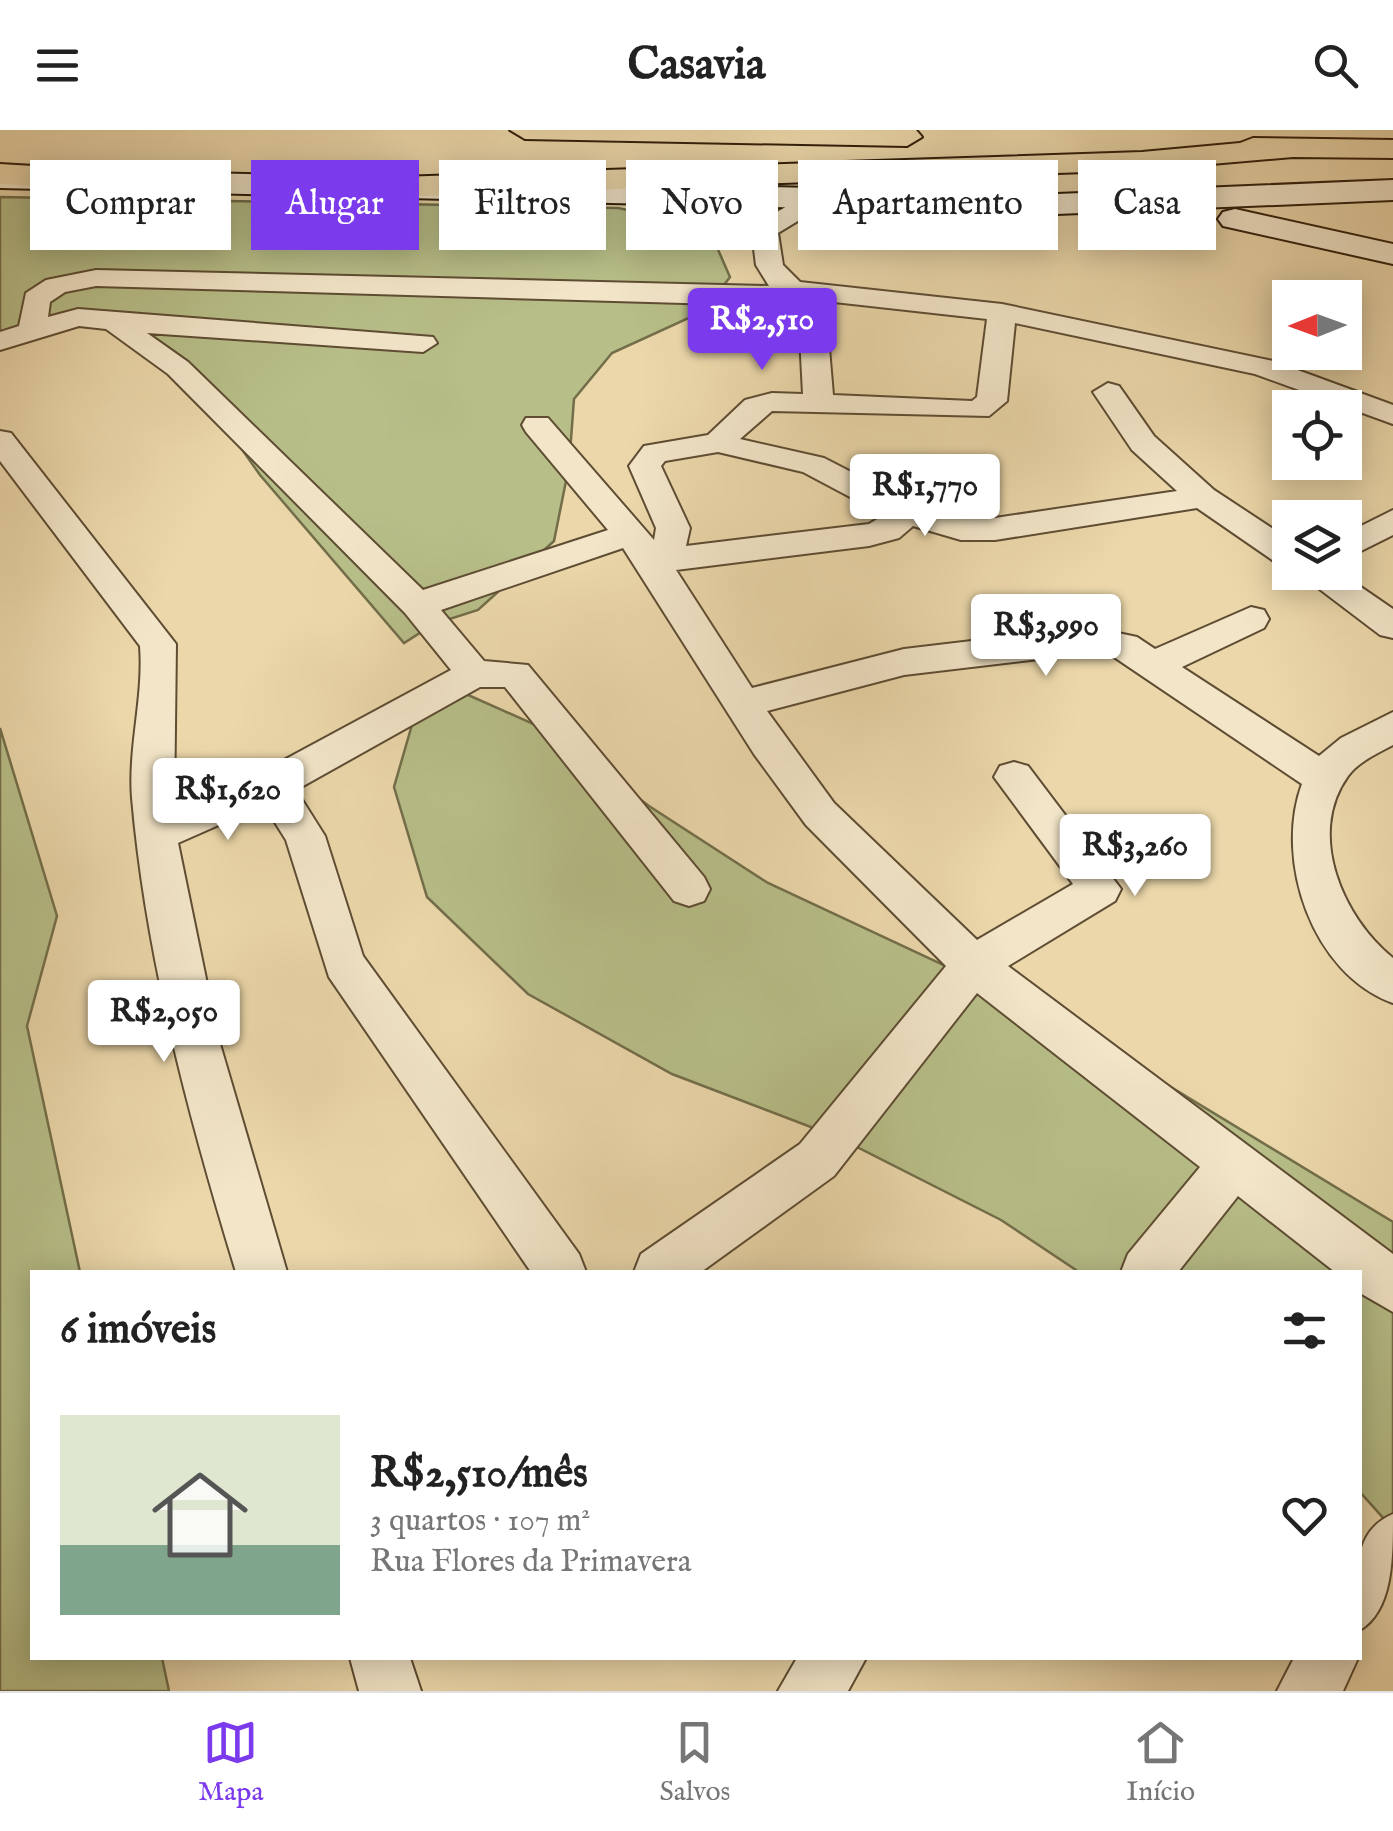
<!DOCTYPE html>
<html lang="pt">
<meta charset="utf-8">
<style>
body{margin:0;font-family:"IM FELL English",serif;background:#f6f6f6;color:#222;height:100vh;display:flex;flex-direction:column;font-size:38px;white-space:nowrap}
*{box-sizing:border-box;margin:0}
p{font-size:32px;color:#767676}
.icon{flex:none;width:55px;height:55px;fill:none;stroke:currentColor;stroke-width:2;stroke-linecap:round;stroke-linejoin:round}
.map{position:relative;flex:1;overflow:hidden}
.sheet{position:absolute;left:30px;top:1140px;width:1332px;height:390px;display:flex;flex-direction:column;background:#fff;border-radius:0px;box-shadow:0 5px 25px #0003}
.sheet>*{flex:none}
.top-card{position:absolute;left:30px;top:30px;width:1335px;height:90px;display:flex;gap:20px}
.needle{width:65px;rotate:269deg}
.buttons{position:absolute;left:1272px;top:150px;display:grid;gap:20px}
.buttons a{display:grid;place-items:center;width:90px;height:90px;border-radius:0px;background:#fff;box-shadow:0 5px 25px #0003;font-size:50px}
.price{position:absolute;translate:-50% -85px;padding:0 22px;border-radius:10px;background:#fff;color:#222;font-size:32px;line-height:65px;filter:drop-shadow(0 2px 5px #0008)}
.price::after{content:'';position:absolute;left:50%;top:60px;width:30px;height:22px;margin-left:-15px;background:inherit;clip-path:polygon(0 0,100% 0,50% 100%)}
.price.current{background:#7c3aed;color:#fff}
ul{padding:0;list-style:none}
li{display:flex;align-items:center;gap:30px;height:250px;padding:0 30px}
li span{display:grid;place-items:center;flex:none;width:280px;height:200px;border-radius:0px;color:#555}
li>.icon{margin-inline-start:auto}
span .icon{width:120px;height:120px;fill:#fffc;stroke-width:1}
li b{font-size:42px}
h2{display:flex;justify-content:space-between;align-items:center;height:120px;padding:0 30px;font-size:42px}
.tag{padding:0 35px;border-radius:0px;background:#fff;box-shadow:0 5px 25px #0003;font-size:35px;line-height:90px}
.tag.current{background:#7c3aed;color:#fff}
header{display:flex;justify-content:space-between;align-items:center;height:130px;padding:0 30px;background:#fff;font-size:45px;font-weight:700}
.dock{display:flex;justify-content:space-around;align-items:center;height:140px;border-top:2px solid #e0e0e0;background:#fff;font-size:28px;color:#767676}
.dock a{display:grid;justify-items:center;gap:5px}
.dock .current{color:#7c3aed}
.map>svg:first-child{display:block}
.green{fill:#b7be88;stroke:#736e4a;stroke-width:2.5}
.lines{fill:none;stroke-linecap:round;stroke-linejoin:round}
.street-casing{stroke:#5e4c33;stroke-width:4}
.secondary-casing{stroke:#2f1d0b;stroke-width:4}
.highway-casing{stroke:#2f1d0b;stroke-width:4}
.street{fill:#f2e5c8;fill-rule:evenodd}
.secondary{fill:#f2e5c8;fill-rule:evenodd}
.highway{fill:#ebd7aa;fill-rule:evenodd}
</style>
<header><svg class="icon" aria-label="menu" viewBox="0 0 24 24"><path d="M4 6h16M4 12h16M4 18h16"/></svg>Casavia<svg class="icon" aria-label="search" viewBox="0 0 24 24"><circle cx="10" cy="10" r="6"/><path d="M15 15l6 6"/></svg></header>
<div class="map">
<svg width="1393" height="1561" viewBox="0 0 1393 1561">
<rect width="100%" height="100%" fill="#ebd7aa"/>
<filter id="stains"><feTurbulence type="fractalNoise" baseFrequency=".002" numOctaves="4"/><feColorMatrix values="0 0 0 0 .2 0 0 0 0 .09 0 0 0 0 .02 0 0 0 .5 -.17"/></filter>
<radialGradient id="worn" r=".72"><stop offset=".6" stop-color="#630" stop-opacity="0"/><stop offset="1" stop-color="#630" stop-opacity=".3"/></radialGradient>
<!-- green -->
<g class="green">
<path d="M0,67L618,78L672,89L716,115L730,147L704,181L612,223L574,269L569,336L554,411L478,480L434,494L404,513L260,345L217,284L114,192L78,187L0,208Z"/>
<path d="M448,556L547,600L649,676L768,753L1059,889L1393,1092V1399L1360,1362V1142H1079L1001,1090L837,1007L672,944L528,864L427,767L394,657L418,574Z"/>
<path d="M0,598L57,786L27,896L80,1142H32V1528H162L169,1561H0Z"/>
</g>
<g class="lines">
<defs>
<g id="street">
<path d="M702,57L765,89L811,62H829L833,67L829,72L778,103L783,135L800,152L1002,174L1273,231L1393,275V294L1255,244L1015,193L1007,271L989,286L772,281L740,309L824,328L919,377L961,388H995L1177,361L1132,320L1093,262L1108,253L1119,256L1154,306L1214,360L1290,410V437L1278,434L1197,378L995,410H961L913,396L899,408L869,416L676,440L752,558L904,519L1090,497L1137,507L1155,519L1251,477L1264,480L1269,489L1264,498L1182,537L1319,626L1341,608L1393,582V615C1378,623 1358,632 1348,646C1306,704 1343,788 1393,828V873C1312,844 1274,730 1302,654L1114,527L1090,523L904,545L767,581L834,673L977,810L1073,754L994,647L1000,636L1014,632L1028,636L1121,759L1115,771L1008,836L1393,1124V1182L1360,1163V1142H1335L1238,1066L1178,1142H1121L1128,1124L1200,1037L977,863L834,1046L701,1142H634L641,1124L800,1014L946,836L806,695L754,624L623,418L441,480L484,531L528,535L704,747L710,759L704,771L689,776L674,771L505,557H480L296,660L325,706L363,826L579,1124L586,1142H531L329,847L286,710L264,675L178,713L218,907L287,1142H236C189,988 146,828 132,668C128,617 144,567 140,516L0,331V301L11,303L176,514L174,680L258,644L451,540L405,483L168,244L106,199L79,196L0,220V202L19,196L26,163L46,150L96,140L769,156L756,135L752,103L693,70L689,65ZM96,156L754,175L798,168L803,264L772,263L745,270L708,305L644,316L629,336L656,398L654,410L548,288H526L522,295L526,302L608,400L423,460L188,232L147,203L423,222L437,213L433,207L78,179L48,187L50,172L65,162ZM825,171L987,189L977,267L972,271L833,265ZM718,322L803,342L884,385L869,394L686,416L690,398L661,336L665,331Z"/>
<path d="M1393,380V405L1345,429V404Z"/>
<path d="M1297,442H1339L1393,479V508L1380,505Z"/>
<path d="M1393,1384C1393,1428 1393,1480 1360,1500C1360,1456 1346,1404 1393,1384Z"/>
<path d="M350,1528H410L421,1561H359Z"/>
<path d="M797,1528H866L848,1561H778Z"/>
<path d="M1294,1528H1358L1343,1561H1277Z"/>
</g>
<g id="secondary">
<path d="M0,38L1057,64L1393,50V70L1057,84L0,58Z"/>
<path d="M1235,79L1393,114V134L1223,96L1218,89L1223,82Z"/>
</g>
<g id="highway">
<path d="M510,0H916L922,7L907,16L525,9Z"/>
<path d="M1253,8L1393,10V28L1293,27L1142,40L370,68L354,58L370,48L1142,22L1240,13Z"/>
<path d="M0,34L67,38L83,48L67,58L0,54Z"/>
</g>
</defs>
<!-- street casing -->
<use href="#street" class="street-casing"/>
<!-- secondary casing -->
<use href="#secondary" class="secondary-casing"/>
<!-- highway casing -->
<use href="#highway" class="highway-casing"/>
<!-- street -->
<use href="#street" class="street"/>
<!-- secondary -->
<use href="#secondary" class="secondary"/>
<!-- highway -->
<use href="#highway" class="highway"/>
</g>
<rect width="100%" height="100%" filter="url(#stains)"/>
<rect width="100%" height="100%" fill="url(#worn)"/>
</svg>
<div class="buttons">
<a><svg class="needle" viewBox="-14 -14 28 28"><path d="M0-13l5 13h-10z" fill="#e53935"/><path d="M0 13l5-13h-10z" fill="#767676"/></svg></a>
<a><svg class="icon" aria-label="locate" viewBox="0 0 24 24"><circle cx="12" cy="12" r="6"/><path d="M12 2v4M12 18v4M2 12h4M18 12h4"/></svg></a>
<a><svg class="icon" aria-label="layers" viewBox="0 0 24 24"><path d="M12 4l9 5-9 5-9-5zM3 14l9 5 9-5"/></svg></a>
</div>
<b class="price current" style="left:762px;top:243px">R$2,510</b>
<b class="price" style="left:925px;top:409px">R$1,770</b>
<b class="price" style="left:1046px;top:549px">R$3,990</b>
<b class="price" style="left:228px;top:713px">R$1,620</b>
<b class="price" style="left:1135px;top:769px">R$3,260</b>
<b class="price" style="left:164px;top:935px">R$2,050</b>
<div class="top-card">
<a class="tag">Comprar</a>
<a class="tag current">Alugar</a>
<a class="tag">Filtros</a>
<a class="tag">Novo</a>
<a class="tag">Apartamento</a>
<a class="tag">Casa</a>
</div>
<section class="sheet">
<h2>6 imóveis<svg class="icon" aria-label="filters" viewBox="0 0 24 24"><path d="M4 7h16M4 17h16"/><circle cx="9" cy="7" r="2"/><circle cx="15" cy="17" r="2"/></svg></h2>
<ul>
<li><span style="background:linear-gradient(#dfe7d0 65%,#7fa58c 0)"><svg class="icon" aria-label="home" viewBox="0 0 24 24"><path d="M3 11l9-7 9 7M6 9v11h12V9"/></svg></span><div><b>R$2,510/mês</b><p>3 quartos · 107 m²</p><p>Rua Flores da Primavera</p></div><svg class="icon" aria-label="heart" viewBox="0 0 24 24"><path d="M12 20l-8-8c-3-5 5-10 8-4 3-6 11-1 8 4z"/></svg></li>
</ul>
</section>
</div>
<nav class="dock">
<a class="current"><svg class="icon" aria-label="map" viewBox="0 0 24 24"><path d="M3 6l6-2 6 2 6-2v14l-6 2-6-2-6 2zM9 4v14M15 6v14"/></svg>Mapa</a>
<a><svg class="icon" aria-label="saved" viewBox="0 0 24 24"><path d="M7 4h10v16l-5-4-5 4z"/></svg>Salvos</a>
<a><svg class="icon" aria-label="home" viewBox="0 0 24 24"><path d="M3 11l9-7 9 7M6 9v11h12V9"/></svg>Início</a>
</nav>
